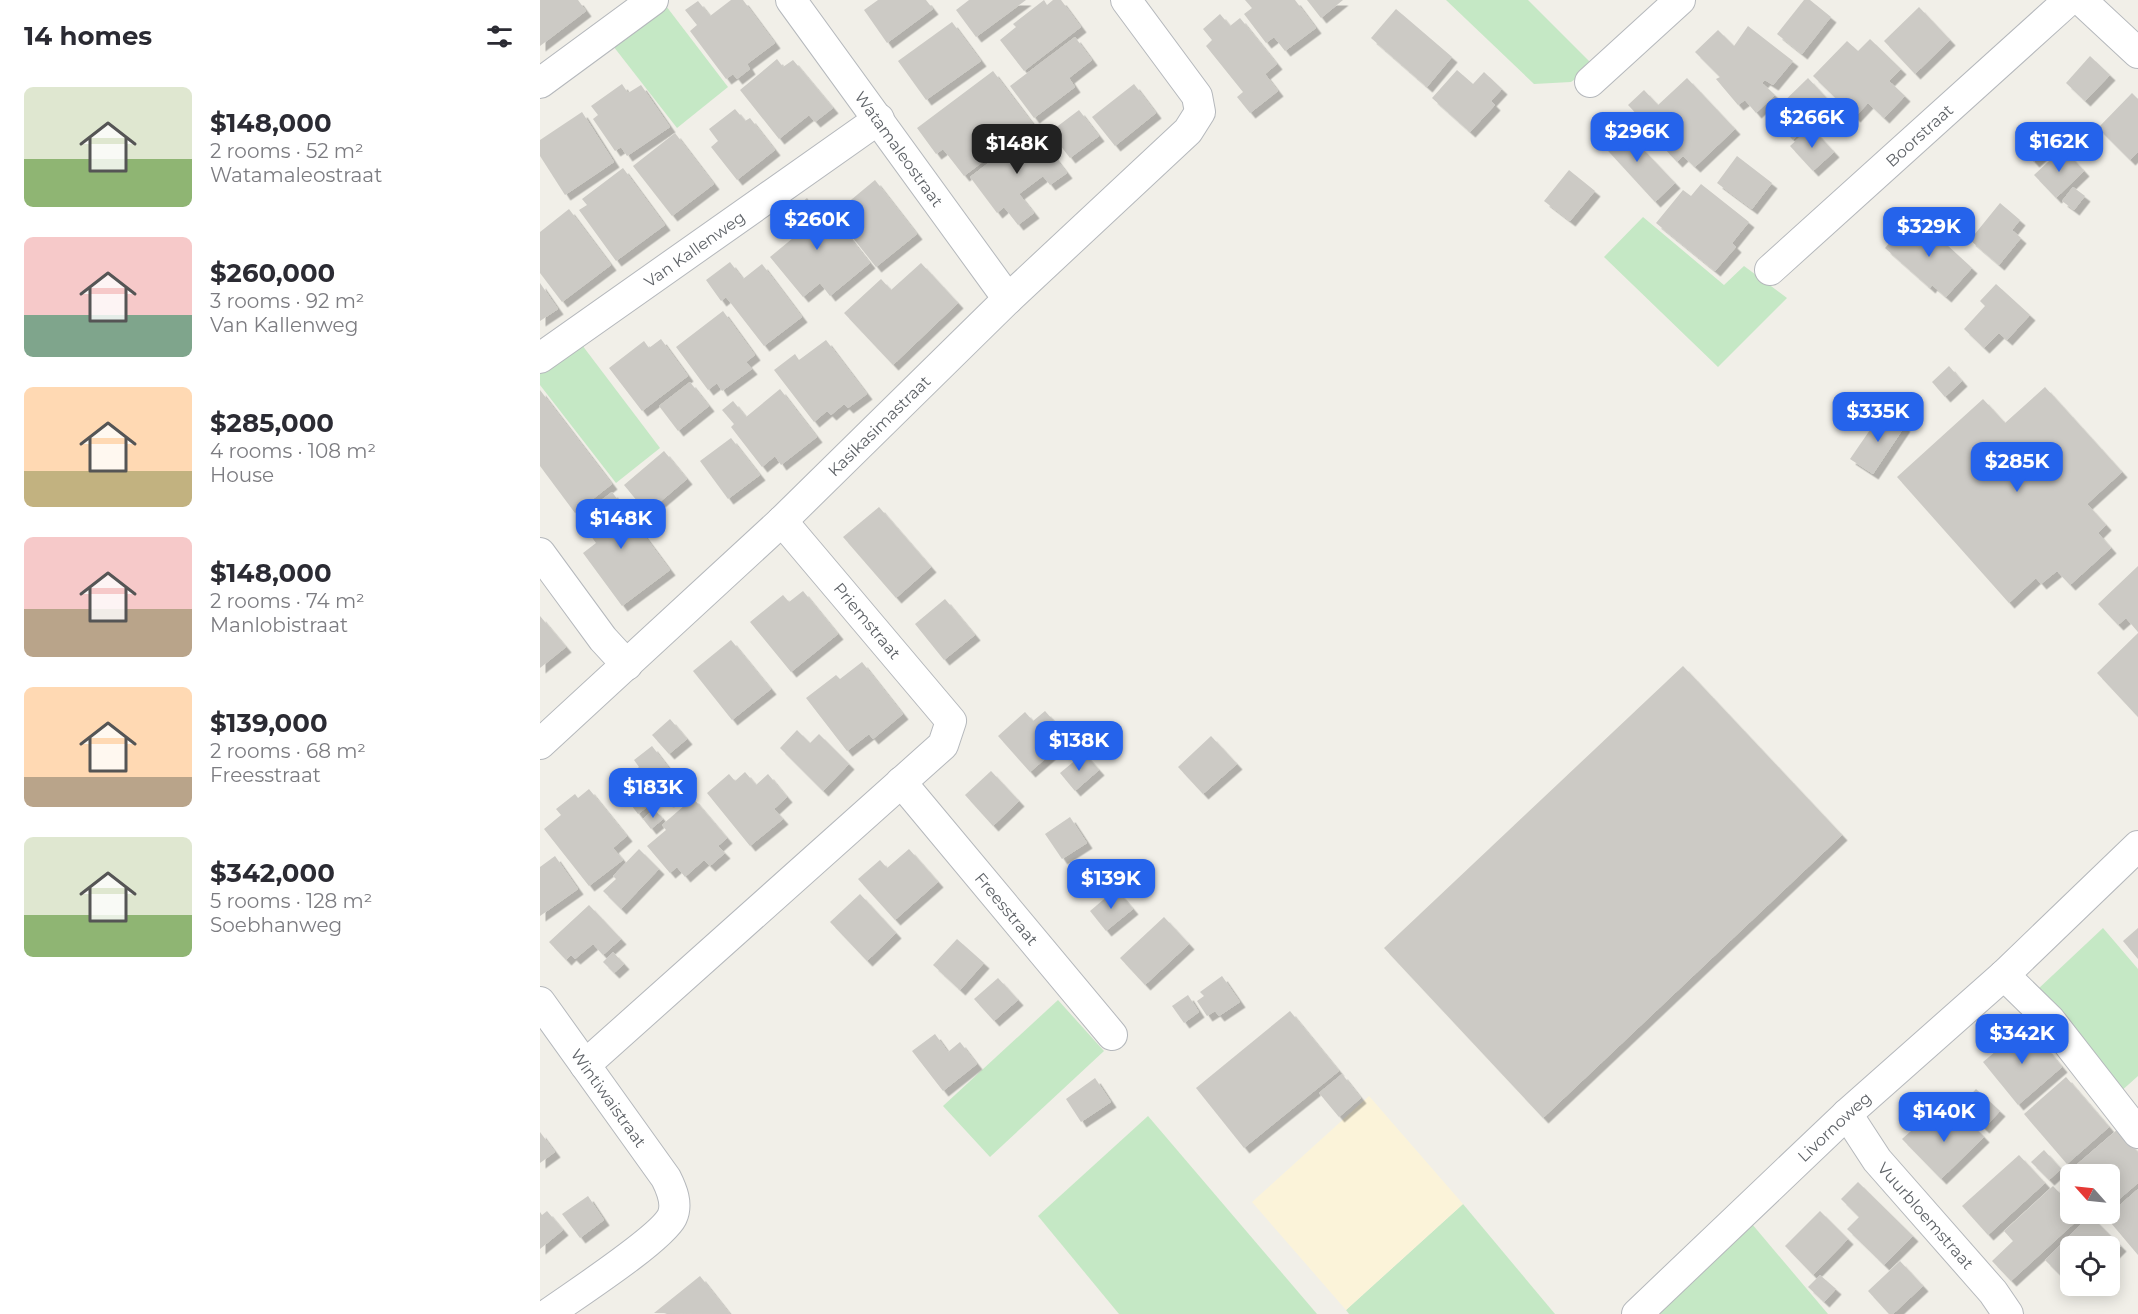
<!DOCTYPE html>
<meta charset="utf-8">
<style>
body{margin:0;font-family:Montserrat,sans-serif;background:#f2f2f3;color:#2b2b33;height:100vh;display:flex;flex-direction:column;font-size:22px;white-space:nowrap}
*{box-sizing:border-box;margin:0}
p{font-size:20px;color:#7c7c81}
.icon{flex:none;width:33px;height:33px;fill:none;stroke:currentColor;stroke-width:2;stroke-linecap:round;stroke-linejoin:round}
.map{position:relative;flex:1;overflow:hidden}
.panel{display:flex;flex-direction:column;background:#fff;width:540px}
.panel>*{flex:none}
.needle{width:39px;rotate:297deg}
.controls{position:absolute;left:1520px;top:1164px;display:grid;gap:12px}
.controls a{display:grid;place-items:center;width:60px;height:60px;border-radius:9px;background:#fff;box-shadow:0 3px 15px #0003;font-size:30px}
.price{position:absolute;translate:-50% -51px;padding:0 14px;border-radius:12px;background:#2563eb;color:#fff;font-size:20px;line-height:39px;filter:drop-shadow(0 2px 3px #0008)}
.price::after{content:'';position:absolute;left:50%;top:36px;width:18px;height:14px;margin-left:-9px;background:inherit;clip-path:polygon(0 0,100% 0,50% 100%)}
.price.current{background:#222;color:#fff}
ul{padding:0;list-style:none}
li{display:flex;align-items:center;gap:18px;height:150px;padding:0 24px}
li span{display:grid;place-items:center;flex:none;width:168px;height:120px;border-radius:9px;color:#555}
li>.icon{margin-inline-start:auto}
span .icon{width:72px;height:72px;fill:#fffc;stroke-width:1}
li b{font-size:26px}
h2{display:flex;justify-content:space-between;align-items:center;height:72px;padding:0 24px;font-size:26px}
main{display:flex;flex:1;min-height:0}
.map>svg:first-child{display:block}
.green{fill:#c5e8c5}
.sand{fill:#fbf3d9}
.building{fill:#cccac5;filter:url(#shadow)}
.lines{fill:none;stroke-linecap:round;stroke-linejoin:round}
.minor-casing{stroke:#b5b8bc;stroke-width:32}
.minor{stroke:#fff;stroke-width:30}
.labels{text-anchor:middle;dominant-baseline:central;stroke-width:4.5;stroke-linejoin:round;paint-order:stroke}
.street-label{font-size:16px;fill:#5f6368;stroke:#fff}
</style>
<main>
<section class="panel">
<h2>14 homes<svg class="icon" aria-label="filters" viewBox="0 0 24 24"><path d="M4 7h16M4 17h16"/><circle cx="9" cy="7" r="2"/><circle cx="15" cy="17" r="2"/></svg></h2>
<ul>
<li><span style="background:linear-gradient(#dfe7d0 60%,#8fb573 0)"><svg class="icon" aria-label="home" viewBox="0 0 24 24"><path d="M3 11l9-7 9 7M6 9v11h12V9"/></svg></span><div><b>$148,000</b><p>2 rooms · 52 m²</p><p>Watamaleostraat</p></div></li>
<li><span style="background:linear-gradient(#f6c9c9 65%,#7fa58c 0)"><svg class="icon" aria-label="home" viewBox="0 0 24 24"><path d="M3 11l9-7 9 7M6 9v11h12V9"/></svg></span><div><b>$260,000</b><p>3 rooms · 92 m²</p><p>Van Kallenweg</p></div></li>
<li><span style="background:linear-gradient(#ffd9b3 70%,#c2b280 0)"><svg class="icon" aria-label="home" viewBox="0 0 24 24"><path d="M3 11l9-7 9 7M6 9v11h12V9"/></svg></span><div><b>$285,000</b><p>4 rooms · 108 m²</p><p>House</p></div></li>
<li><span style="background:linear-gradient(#f6c9c9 60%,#b9a48a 0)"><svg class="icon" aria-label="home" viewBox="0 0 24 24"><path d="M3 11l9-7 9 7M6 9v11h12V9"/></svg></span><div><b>$148,000</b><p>2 rooms · 74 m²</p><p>Manlobistraat</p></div></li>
<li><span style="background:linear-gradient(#ffd9b3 75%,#b9a48a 0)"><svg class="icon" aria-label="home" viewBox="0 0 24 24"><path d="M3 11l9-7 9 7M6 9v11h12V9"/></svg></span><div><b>$139,000</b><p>2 rooms · 68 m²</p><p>Freesstraat</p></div></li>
<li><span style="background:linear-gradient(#dfe7d0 65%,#8fb573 0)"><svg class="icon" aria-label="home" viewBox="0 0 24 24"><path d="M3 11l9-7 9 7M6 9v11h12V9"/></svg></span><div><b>$342,000</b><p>5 rooms · 128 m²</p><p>Soebhanweg</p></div></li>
</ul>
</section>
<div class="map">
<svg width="1598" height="1314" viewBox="0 0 1598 1314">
<defs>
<filter id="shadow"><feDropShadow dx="5.5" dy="5.5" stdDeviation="0" flood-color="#0004"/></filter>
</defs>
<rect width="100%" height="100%" fill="#f1efe8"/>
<!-- green -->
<g class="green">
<path d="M906,0H988L1054,66L1031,82L994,84Z"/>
<path d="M123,2L188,87L137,128L70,42Z"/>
<path d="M1103,217L1184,285L1204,266L1247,298L1178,367L1064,257Z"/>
<path d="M39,341L120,448L76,483L0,385V370Z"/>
<path d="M1563,928L1598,969V1076L1579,1093L1497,990Z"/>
<path d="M518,1000L564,1051L450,1157L403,1106Z"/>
<path d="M608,1116L777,1314H579L498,1216Z"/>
<path d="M923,1204L1015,1314H809L806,1310Z"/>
<path d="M1212,1224L1288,1314H1116Z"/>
</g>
<!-- sand -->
<path class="sand" d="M829,1096L923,1204L806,1310L712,1202Z"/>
<!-- building -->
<g class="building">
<path d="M0,0H38L46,11L0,46Z"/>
<path d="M191,0H203L235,43L207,64L210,69L197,79L193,74L186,79L150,31L157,25L145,10L158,1L170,16Z"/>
<path d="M338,0H386L393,9L347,43L324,10Z"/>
<path d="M429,0H486L436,37L416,10Z"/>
<path d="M504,0L507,5L513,0H521L541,27L484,71L460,40L476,27L473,24Z"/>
<path d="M705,0H755L776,28L745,51L734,37L726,43L704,14L712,8Z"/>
<path d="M767,0H803L781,18Z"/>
<path d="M1264,0H1270L1291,17L1262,54L1237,34Z"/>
<path d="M1379,7L1410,40L1375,74L1344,41Z"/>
<path d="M856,9L912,57L887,87L831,38Z"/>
<path d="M680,14L690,26L700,18L737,64L725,74L738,91L710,113L697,97L703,92L666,46L672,40L663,29Z"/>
<path d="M412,22L441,61L386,100L358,61Z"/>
<path d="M1208,26L1253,61L1233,85L1225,80L1222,83L1235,95L1216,113L1205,100L1198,105L1176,79L1180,77L1155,52L1178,30L1194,46Z"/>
<path d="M535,37L552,60L529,78L535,87L494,118L470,86Z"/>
<path d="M1330,39L1361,69L1349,81L1365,96L1344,118L1328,103L1315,117L1273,76L1307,41L1318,51Z"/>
<path d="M1550,56L1570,75L1545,101L1526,83Z"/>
<path d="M237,59L243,67L253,60L293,108L275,122L269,115L239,139L200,90Z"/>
<path d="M917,70L933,84L944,72L962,89L951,101L955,105L930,132L892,98Z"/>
<path d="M453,71L493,124L424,176L403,149L396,154L377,128Z"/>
<path d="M1147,78L1195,129L1155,167L1143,156L1137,162L1124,148L1132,140L1114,120L1108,126L1088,105L1104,90L1118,105Z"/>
<path d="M1268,78L1291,103L1253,140L1230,115Z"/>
<path d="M82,84L88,93L101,85L130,127L87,156L81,147L75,151L53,119L58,115L51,106Z"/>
<path d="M594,84L616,113L575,146L552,117Z"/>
<path d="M1592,93L1598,99V152L1590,160L1558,128Z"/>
<path d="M195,109L205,121L210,118L235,150L197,180L171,147L178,141L169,129Z"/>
<path d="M539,110L559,136L530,158L510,132Z"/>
<path d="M42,112L74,162L25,195L0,156V140Z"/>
<path d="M1079,124L1135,183L1115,202L1060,142Z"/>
<path d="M1271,127L1294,152L1273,171L1250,146Z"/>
<path d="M493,129L527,173L510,185L503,176L479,194L494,213L478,225L464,207L457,213L430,177Z"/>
<path d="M135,133L174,184L132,216L93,166Z"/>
<path d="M1496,137L1507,150L1494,162L1482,149Z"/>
<path d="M1523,148L1544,171L1516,198L1494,175Z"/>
<path d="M1197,156L1232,183L1212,209L1177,183Z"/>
<path d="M83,168L125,225L76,261L39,210L47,205L42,199Z"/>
<path d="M1029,170L1055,191L1030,221L1004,201Z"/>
<path d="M335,180L377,234L336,267L294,214Z"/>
<path d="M1161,184L1209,222L1192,243L1196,247L1175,271L1116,223L1143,190L1151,196Z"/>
<path d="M1533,187L1545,196L1534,210L1522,201Z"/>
<path d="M267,198L281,215L288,210L330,263L290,296L280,283L263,297L230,257L253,238L239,221Z"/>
<path d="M1460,203L1480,220L1472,230L1481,238L1459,265L1430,240Z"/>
<path d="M29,209L71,265L22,302L0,273V232Z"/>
<path d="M1369,221L1378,228L1383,223L1432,268L1406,297L1392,285L1390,288L1345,248Z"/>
<path d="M190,262L203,279L222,264L262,317L224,346L186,297L181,301L166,280Z"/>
<path d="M381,263L418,303L353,365L304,313L341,279L351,290Z"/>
<path d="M0,283L18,309L0,321Z"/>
<path d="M1456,284L1490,315L1467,340L1459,333L1444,348L1424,329L1445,306L1440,301Z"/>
<path d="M183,311L215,355L206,362L212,369L182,391L177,383L168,390L136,347Z"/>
<path d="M121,339L148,376L102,411L69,368L104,341L109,348Z"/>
<path d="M286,340L327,394L308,408L304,404L291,415L287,411L274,422L234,370L255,354L259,360Z"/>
<path d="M1409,366L1422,381L1405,397L1392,382Z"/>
<path d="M150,382L169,406L138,431L119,406Z"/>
<path d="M1505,387L1582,472L1547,504L1566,525L1558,533L1571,548L1530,585L1517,571L1501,584L1496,578L1469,603L1357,477L1443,399L1465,423Z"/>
<path d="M240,389L277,437L241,465L235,456L222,467L191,427L194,424L182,410L193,401L206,417Z"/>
<path d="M0,390L72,484L35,513L0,466Z"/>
<path d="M1343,411L1365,426L1333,474L1310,459Z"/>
<path d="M191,438L220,475L188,499L160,461Z"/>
<path d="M124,451L147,479L107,513L84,485Z"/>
<path d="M72,492L130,570L82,606L43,553L56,543L38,518Z"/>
<path d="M339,507L391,567L356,598L303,537Z"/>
<path d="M1598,566V632L1586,618L1578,625L1558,604Z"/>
<path d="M263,591L298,634L251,672L210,622L243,595L249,602Z"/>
<path d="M405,599L435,635L404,660L375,624Z"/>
<path d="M0,616L26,647L0,668Z"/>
<path d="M1598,633V717L1557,673Z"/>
<path d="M191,640L231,689L192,720L153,671Z"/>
<path d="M322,662L363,714L333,739L329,734L307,751L266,698L296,675L300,679Z"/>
<path d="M1143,666L1302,835L1003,1118L844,948Z"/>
<path d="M505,711L529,738L490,772L458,736L485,712L493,721Z"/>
<path d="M130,719L147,739L129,754L112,735Z"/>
<path d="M257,730L270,743L279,734L309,764L283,791L240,748Z"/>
<path d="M671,736L697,764L663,794L638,767Z"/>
<path d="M112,746L145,789L128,802L123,795L98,814L76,785L99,767L94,760Z"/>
<path d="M544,753L559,770L535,791L520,773Z"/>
<path d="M451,771L479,801L453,826L425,795Z"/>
<path d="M205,772L216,785L228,774L247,797L234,809L243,819L210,846L167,793L189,774L195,781Z"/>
<path d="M49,789L87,836L73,848L83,860L49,886L4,829L21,815L16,809L35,794L38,798Z"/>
<path d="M153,798L187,838L178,846L185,853L170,866L164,860L145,877L137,867L130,873L107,846L126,830L122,825Z"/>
<path d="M114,809L123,819L111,829L103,819Z"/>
<path d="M530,817L547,843L522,859L505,834Z"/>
<path d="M99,849L119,869L81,909L63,891L76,879L73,876Z"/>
<path d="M369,849L398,882L355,920L318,879L340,860L347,868Z"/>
<path d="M15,856L38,889L0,916V867Z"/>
<path d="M576,889L593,909L566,931L550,911Z"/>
<path d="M320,894L356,933L327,961L290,922Z"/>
<path d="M49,905L81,939L63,955L53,944L35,959L31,955L26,960L9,942Z"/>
<path d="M624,917L649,944L605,985L580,958Z"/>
<path d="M1598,928V959L1583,941Z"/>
<path d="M417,939L444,963L420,990L393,965Z"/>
<path d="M73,952L84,964L74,973L63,962Z"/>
<path d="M682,976L700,1002L679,1016L675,1011L667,1016L657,1001L664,996L660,992Z"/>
<path d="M458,978L478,1000L454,1021L434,999Z"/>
<path d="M648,995L659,1012L644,1023L632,1006Z"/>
<path d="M750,1011L799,1071L704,1148L656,1088Z"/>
<path d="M1487,1025L1522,1067L1478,1105L1443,1062Z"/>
<path d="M395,1034L408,1052L420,1042L437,1064L403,1091L372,1051Z"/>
<path d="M802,1074L821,1098L799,1117L779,1093Z"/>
<path d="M1526,1077L1569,1127L1527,1164L1484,1114Z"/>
<path d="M555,1078L571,1102L541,1122L526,1099Z"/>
<path d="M1436,1089L1460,1111L1444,1128L1420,1106Z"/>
<path d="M1419,1111L1444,1137L1401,1179L1362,1139L1380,1123L1385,1128L1397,1117L1404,1124Z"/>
<path d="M1578,1129L1598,1153V1183L1569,1208V1174H1530L1528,1172Z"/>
<path d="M0,1132L15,1152L0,1163Z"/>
<path d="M1504,1150L1521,1169L1509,1180L1491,1162Z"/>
<path d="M1479,1155L1505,1183L1448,1235L1422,1206Z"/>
<path d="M1318,1182L1373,1236L1344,1265L1307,1229L1319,1217L1301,1199Z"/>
<path d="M1513,1186L1530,1204V1214H1538L1541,1217L1471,1281L1452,1261L1473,1241L1464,1231Z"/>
<path d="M1598,1189V1255L1566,1217Z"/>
<path d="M48,1196L64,1220L40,1238L22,1214Z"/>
<path d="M7,1211L23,1230L0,1249V1212L2,1215Z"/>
<path d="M1280,1211L1308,1239L1273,1275L1245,1246Z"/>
<path d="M1550,1215L1581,1246L1569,1258V1246H1530V1285L1505,1260Z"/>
<path d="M1360,1261L1383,1286L1353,1314H1349L1328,1291Z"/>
<path d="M1280,1275L1296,1289L1284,1302L1268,1287Z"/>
<path d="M160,1276L190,1314L114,1313Z"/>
</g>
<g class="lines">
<defs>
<g id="minor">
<path id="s1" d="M251,0L468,299"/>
<path d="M1541,0L1598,53"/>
<path d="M1050,82L1140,0"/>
<path d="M0,83L113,0"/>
<path id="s2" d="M1230,270L1529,0"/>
<path id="s3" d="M0,358L339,119"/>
<path d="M0,553L63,639L87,665"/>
<path id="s4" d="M0,744L242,521L468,299L648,131L660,112L657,96L586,0"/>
<path id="s5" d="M361,782L572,1035"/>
<path d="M1464,975L1510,1020L1598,1133"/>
<path id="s6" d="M0,1002L126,1178C132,1190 138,1204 132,1217C120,1240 33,1296 8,1314"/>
<path d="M45,1065L403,745L411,721L242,521"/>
<path id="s7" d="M1307,1114L1337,1160L1453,1292L1468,1314"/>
<path id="s8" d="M1097,1314L1307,1114L1464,975L1598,846"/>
</g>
</defs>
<!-- minor casing -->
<use href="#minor" class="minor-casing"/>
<!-- minor -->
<use href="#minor" class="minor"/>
</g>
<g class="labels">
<!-- street labels -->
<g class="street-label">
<text stroke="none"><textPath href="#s2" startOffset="201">Boorstraat</textPath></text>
<text stroke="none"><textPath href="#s1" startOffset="184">Watamaleostraat</textPath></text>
<text stroke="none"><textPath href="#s3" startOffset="189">Van Kallenweg</textPath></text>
<text stroke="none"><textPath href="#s4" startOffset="465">Kasikasimastraat</textPath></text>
<text transform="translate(327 621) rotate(50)">Priemstraat</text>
<text stroke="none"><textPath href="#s5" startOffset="165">Freesstraat</textPath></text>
<text stroke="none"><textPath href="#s6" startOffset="118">Wintiwaistraat</textPath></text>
<text stroke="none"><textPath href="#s8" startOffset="272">Livornoweg</textPath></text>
<text stroke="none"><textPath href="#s7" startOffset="129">Vuurbloemstraat</textPath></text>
</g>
</g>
</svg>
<div class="controls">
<a><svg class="needle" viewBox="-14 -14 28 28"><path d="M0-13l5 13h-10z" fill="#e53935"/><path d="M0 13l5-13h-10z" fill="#7c7c81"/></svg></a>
<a><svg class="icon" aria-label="locate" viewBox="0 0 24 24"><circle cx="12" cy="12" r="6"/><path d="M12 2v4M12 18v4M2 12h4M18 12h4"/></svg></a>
</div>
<b class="price" style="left:1272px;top:149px">$266K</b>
<b class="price" style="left:1097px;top:163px">$296K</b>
<b class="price" style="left:1519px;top:173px">$162K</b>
<b class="price current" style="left:477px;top:175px">$148K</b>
<b class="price" style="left:277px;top:251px">$260K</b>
<b class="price" style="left:1389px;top:258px">$329K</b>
<b class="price" style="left:1338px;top:443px">$335K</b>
<b class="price" style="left:1477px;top:493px">$285K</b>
<b class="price" style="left:81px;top:550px">$148K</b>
<b class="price" style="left:539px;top:772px">$138K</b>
<b class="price" style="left:113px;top:819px">$183K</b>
<b class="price" style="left:571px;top:910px">$139K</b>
<b class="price" style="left:1482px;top:1065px">$342K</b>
<b class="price" style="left:1404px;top:1143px">$140K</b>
</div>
</main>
